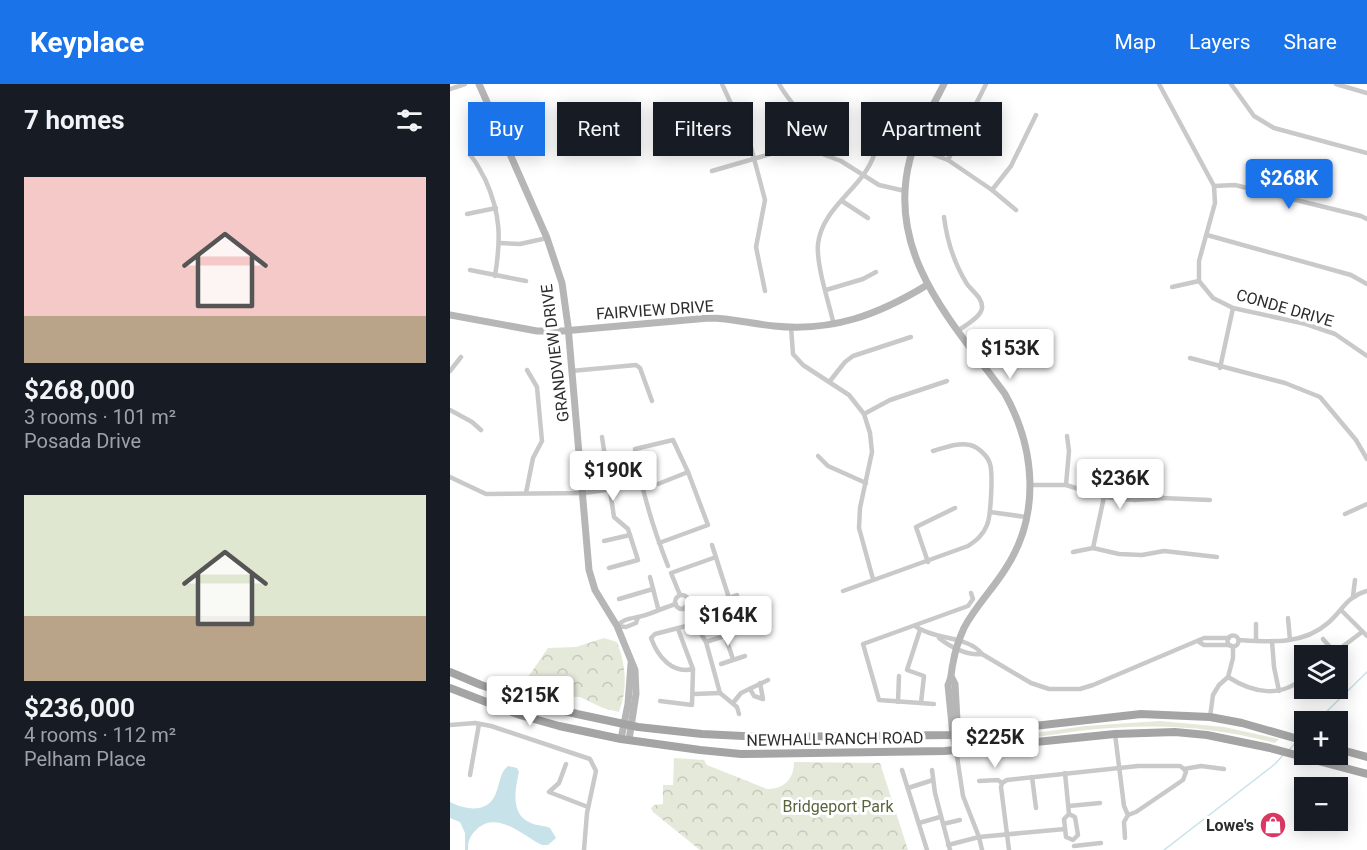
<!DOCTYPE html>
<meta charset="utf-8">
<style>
body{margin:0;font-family:Roboto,sans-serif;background:#20242c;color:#f1f3f6;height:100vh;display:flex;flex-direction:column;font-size:22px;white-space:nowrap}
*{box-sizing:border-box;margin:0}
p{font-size:20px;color:#9ea1a6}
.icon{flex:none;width:33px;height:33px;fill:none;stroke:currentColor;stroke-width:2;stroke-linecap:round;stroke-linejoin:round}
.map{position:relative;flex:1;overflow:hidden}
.panel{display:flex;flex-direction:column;background:#171b24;width:450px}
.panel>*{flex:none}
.guide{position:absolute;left:18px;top:18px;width:570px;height:54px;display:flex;gap:12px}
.tools{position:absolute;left:844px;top:561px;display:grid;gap:12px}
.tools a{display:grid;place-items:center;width:54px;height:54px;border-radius:0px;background:#171b24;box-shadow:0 3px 15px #0003;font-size:30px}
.price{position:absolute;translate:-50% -51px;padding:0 14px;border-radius:6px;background:#fff;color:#222;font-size:20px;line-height:39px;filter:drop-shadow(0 2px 3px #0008)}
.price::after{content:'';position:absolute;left:50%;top:36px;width:18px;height:14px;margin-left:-9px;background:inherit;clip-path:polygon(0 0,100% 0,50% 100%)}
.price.selected{background:#1a73e8;color:#fff}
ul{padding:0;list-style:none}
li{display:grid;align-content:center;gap:12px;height:318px;padding:0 24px}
li span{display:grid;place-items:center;height:186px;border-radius:0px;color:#555}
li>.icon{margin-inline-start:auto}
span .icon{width:108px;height:108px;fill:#fffc;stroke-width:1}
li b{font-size:26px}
h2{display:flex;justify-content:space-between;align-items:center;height:72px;padding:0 24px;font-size:26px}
.pill{padding:0 21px;border-radius:0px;background:#171b24;box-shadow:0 3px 15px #0003;font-size:21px;line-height:54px}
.pill.selected{background:#1a73e8;color:#fff}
header{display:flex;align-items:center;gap:36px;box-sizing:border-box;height:84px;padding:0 30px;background:#1a73e8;color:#fff}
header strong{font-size:28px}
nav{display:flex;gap:33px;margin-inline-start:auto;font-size:21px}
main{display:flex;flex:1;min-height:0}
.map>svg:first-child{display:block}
.grass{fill:#e5e9da}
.park{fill:url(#park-crowns)}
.water{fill:#c7e2e8}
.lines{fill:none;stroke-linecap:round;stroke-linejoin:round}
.stream{stroke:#c7e2e8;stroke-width:1.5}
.street{stroke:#c9c9c9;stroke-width:4.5}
.secondary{stroke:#b6b6b6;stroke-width:7}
.primary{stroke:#a4a4a4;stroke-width:8}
.labels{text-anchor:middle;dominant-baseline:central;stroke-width:6;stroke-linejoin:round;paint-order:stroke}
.street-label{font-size:16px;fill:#2c2c2c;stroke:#fff}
.park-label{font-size:16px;fill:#57643c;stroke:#fff}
.poi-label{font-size:16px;font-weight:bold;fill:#2c2c2c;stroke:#fff;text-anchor:end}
</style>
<header>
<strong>Keyplace</strong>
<nav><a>Map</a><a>Layers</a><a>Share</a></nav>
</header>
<main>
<section class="panel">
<h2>7 homes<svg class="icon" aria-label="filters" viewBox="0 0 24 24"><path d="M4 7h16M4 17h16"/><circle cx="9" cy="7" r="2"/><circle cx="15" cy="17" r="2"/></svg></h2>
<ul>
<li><span style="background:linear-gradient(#f6c9c9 75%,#b9a48a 0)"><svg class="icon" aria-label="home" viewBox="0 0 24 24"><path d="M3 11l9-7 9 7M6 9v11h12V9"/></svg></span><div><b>$268,000</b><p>3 rooms · 101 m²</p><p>Posada Drive</p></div></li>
<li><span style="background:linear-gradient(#dfe7d0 65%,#b9a48a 0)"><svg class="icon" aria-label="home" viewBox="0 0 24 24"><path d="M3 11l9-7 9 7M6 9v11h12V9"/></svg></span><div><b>$236,000</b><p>4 rooms · 112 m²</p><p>Pelham Place</p></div></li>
</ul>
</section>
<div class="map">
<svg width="917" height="766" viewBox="0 0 917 766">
<defs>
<pattern id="park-crowns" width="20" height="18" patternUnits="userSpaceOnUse" patternTransform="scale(1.5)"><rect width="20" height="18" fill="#e5e9da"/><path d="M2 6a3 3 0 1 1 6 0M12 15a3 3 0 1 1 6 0" fill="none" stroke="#c5c8bb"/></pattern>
</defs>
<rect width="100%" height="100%" fill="#fff"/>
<!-- grass -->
<path class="grass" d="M710,637L774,643L829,655L825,659C756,641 699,639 628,647C597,651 553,660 522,658L635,642Z"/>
<!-- park -->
<g class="park">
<path d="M154,554L167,558C176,581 178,604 169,628L153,624L130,613L103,612L74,603V599L98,564L126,563Z"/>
<path d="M224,674L254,676L257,681L317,705C334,705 344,695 344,678L430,679L458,766H250L203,728L201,724L204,721L213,720V701H223Z"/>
</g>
<!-- water -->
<path class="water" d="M58,682L67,684L69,688C65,705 60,731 81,739C87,742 94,741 100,744L106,754L98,761H92C73,752 48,726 27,745C20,752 18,756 18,766H15V749L10,738L0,734V718C16,726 38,730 46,709C50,699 50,688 58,682Z"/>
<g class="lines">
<!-- stream -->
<g class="stream">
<path d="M866,638L917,588"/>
<path d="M839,666L846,658"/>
<path d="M714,766L825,680L833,671"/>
</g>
<!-- street -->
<g class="street">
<path d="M272,0L301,63L315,116L306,163L315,207"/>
<path d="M329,0C343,25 361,32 359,65"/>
<path d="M709,0L764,102L765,119L749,177V197"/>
<path d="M781,0L804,32L824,44L917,69"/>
<path d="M886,0L917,9"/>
<path d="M0,5L15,0"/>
<path d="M247,31L259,30L281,20"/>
<path d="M463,63L498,76L542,106L566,126"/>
<path d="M20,71C27,78 30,87 35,95C51,130 51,155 45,192"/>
<path d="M498,76L536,0"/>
<path d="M262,87L331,67L359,65L391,77L429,101L455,107"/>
<path d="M764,102L785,101L911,132L917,135"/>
<path d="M542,106L561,82L586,31"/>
<path d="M392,117L418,134"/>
<path d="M17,130L46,124"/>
<path d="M494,133C497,157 504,179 517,200C522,207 533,214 532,224C531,233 516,241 509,246"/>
<path d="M757,151L901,191L917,200"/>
<path d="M50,159L70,160L97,154"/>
<path d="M20,186L76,197"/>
<path d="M749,197L763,214L783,224L856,240L885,250L917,272"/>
<path d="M722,203L749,197"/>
<path d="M376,206L413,195L426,188"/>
<path d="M384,241C379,219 366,181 368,160C372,123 413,104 424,71C427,64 426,55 426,48"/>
<path d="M341,243L343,270L353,281L399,311L414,330L420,349L422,368L410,424L409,444L423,495"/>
<path d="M740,274L835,299L870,313L906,356L917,375"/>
<path d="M770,284L783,224"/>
<path d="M0,287L11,273"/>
<path d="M121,287L186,281L190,284L202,317"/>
<path d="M380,297L395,278L403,272L461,253"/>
<path d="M0,326L22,338L31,346"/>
<path d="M414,330L440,316L497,297"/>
<path d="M152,353L164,433L178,445L188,476L159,484"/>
<path d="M368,372L378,382L416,399"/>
<path d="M0,393L36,410L134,409L191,401"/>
<path d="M208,400L238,388"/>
<path d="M581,401H616L654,413L685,416L711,414L760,416"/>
<path d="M616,401L619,367L617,352"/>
<path d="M76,409L83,374L92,357L87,303L77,286"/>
<path d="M685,416V384"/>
<path d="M540,428L576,433"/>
<path d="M895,430L917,420"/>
<path d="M154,457L180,451"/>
<path d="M209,459L258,441L238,388L223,356L185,365C191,405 203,444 218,482"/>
<path d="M262,461L279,514"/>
<path d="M643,464L654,413"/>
<path d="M623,468L643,464L669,470L692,471L714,467L767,473"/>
<path d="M478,478L466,443L505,424"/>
<path d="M200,493L208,524"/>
<path d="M393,507L518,462C527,456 533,451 537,441C541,432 543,389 540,380C538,372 528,363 520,361C508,358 494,364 483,367"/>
<path d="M230,511L221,489L266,473"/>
<circle cx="232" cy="518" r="7"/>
<path d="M903,512L905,496"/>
<path d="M169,515L203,505"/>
<path d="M235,523L256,558L270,609L287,623L289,630"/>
<path d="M249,525L287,511"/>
<path d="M891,526L917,552"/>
<path d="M838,534L840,556"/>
<path d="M167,542C174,535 178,535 188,533C197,532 215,523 226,520"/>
<path d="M167,542L176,543L186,539L188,533"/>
<path d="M465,542C484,556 519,552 532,570L581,599L599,605H630L643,601L754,554H779"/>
<path d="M470,546L457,586L474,592L471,619"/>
<circle cx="783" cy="557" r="5.5"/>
<path d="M275,552L283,575"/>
<path d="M489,554C500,563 518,572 532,570"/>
<path d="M873,555L885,569"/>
<path d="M789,556C820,558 853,561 878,539C893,526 896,513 917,507"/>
<path d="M806,557V540"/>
<path d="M822,557L824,583L829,607"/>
<path d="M256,558L293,546"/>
<path d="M749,558L754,561H780"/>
<path d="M880,572L912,548"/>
<path d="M271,580L295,572"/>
<path d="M243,585C222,590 208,573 201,554L205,550L244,540"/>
<path d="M778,593C803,609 832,615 855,592"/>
<path d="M300,605L304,612L313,615L310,599"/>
<path d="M244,610L270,609"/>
<path d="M210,617L242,621L243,585L228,545"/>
<path d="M448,618L449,592"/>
<path d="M283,619L291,609L318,596"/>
<path d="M484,620L429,616L413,560L518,522L523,515L521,509"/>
<path d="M760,633L763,611L769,601L778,593L783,574V562"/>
<path d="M0,641L25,639L41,642L140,675L146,687L137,729L134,766"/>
<path d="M665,650L674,722L678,731"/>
<path d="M506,666L513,712L529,753L532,766"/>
<path d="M116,680L109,699L99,708L138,723"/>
<path d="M452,686L477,766"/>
<path d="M482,686L485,709L500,766"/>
<path d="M615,689L619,730L625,733L628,751L623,756L616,753L614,735L619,730"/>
<path d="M20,691L29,640"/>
<path d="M582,693L586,724"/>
<path d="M529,697L548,696L552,699"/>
<path d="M552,699L557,696L688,682H730L734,685L751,682L774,685"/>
<path d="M552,699L551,703L559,766"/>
<path d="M458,704L483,696"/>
<path d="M619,722L650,719"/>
<path d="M678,731L686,728L733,696L736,688L734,685"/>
<path d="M469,739L490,733"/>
<path d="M493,740L510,736"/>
<path d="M675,754L674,738L678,731"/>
<path d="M498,761L529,753L615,745"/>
<path d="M624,762L651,759"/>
</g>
<!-- secondary -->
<g class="secondary">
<path d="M29,0L97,154L112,199L118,242L139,486L145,506L167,542L185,586L186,610L179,656"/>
<path d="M494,0C482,24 467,48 460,75C435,170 503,239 555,310C585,364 591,430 556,484C543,505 525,523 514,544C509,555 505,567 503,579C501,587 502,594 498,601L503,651L506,666"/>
<path d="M0,231L87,247H113L259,234C281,234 302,240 324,242C382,248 428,231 477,201"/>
<path d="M502,594L505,600L508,654"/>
<path d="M171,655L178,620L181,580"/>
</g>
<!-- primary -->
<g class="primary">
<path d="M0,588L31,601L84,619L127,630L188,643L252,650L314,653L503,651L691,630L760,633L792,639L855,657"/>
<path d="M0,604L70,631L109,642L171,655L250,666L291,670L495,667L665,650L725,648L757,651L820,664L917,690"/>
<path d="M888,665L917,673"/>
</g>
</g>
<!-- icons -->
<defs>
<symbol id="shop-disc" viewBox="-11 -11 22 22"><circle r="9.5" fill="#da3764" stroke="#fff"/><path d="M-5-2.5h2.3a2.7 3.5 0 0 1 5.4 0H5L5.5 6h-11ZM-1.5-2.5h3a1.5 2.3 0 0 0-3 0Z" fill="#fff"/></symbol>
</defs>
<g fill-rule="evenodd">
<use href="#shop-disc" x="808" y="726" width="30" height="30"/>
</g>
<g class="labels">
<!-- street labels -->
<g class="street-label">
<text transform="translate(835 224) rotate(16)">CONDE DRIVE</text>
<text transform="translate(205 226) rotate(-4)">FAIRVIEW DRIVE</text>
<text transform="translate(105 269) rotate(-97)">GRANDVIEW DRIVE</text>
<text transform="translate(385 655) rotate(-1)">NEWHALL RANCH ROAD</text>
</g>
<!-- park labels -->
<g class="park-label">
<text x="388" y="722">Bridgeport Park</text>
</g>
<!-- poi labels -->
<g class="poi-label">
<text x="804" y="741">Lowe's</text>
</g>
</g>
</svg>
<div class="tools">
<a><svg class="icon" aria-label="layers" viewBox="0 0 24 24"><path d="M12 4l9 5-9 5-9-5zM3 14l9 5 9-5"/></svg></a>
<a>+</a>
<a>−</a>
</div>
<b class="price selected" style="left:839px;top:126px">$268K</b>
<b class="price" style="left:560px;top:296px">$153K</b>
<b class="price" style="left:163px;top:418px">$190K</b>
<b class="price" style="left:670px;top:426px">$236K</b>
<b class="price" style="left:278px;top:563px">$164K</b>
<b class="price" style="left:80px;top:643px">$215K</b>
<b class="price" style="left:545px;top:685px">$225K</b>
<div class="guide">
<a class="pill selected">Buy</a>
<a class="pill">Rent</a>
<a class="pill">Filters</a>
<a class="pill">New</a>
<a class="pill">Apartment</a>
</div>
</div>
</main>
